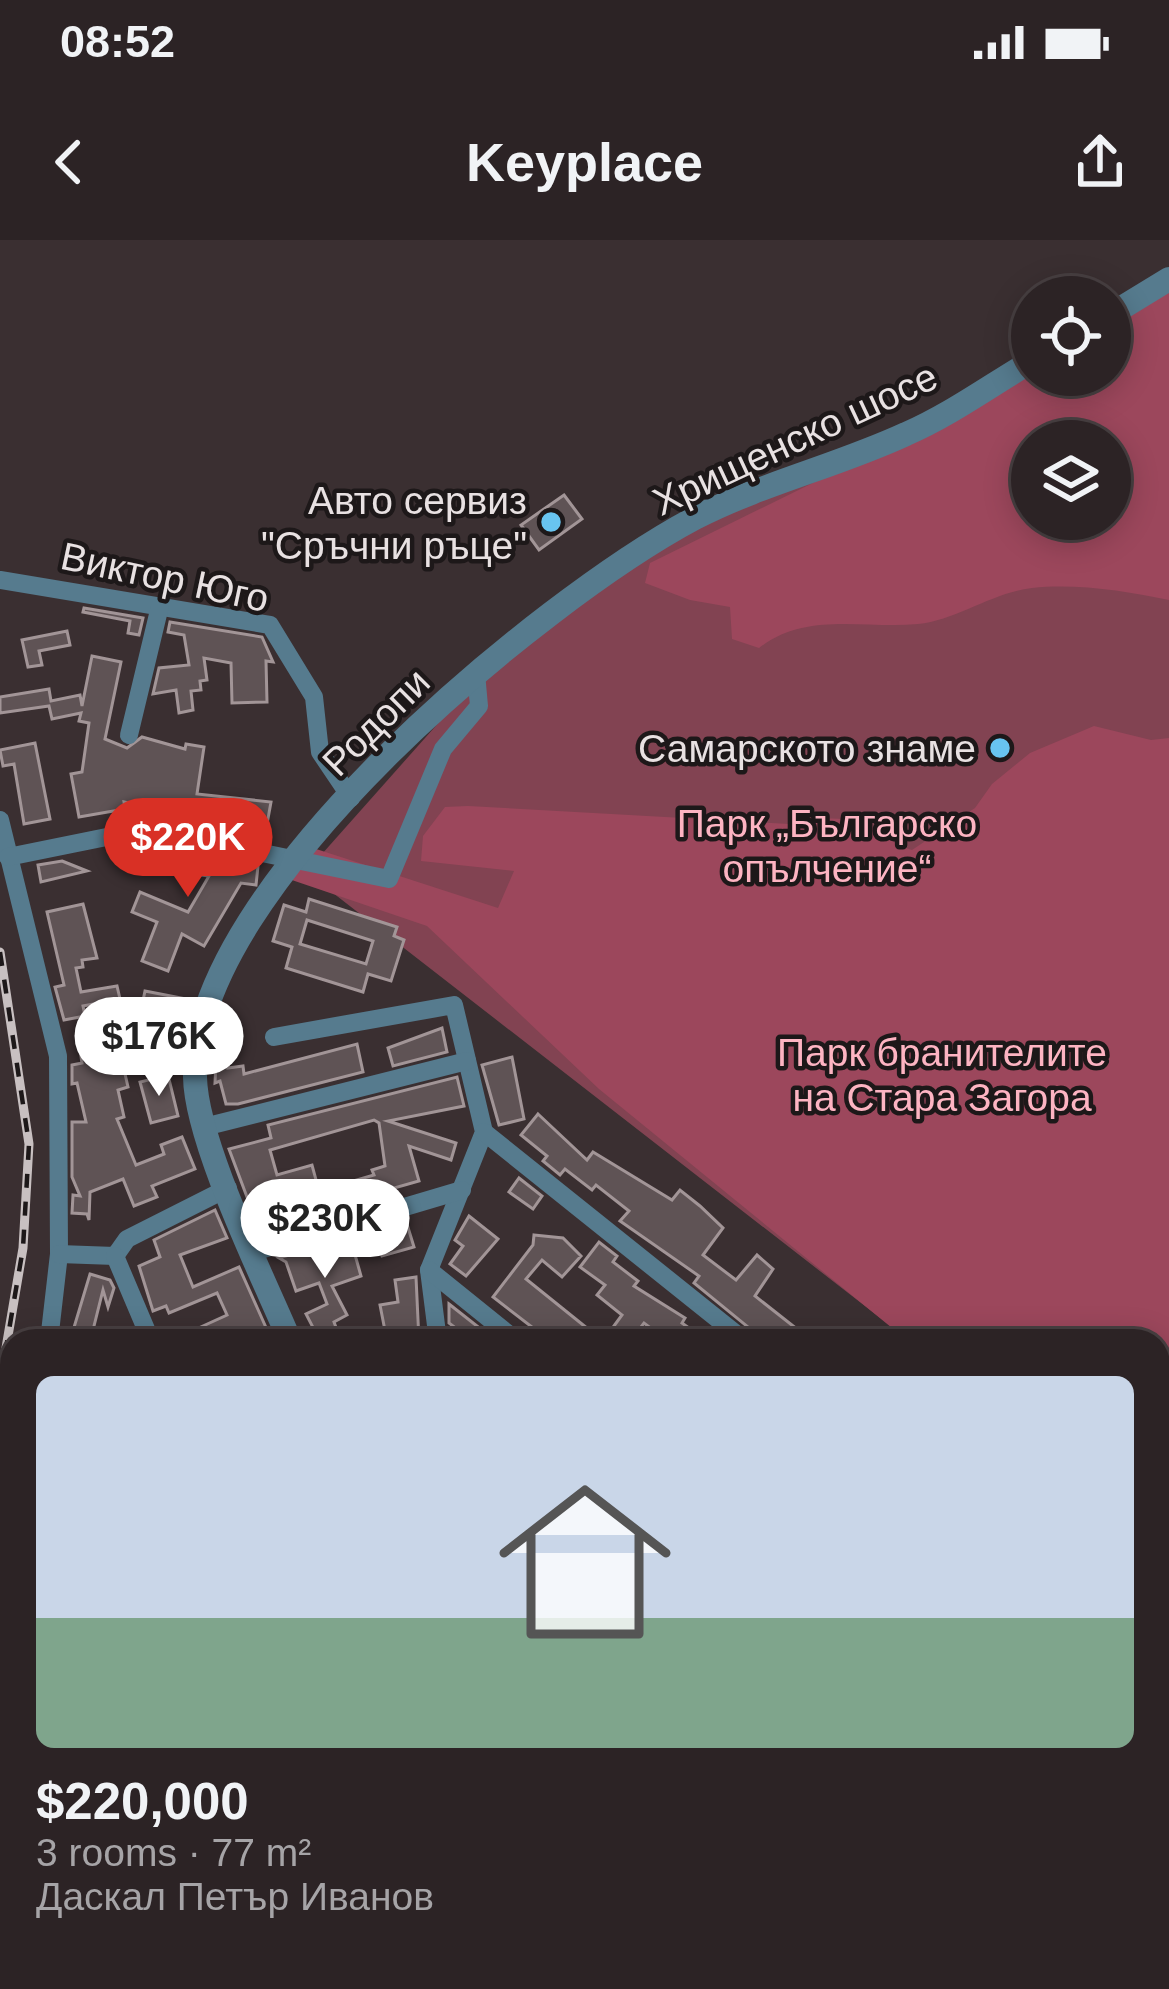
<!DOCTYPE html>
<meta charset="utf-8">
<style>
body{margin:0;font-family:Helvetica,sans-serif;background:#382f32;color:#f1f3f6;height:100vh;display:flex;flex-direction:column;font-size:45px;white-space:nowrap}
*{box-sizing:border-box;margin:0}
p{font-size:39px;color:#a6a4a7}
.icon{flex:none;width:66px;height:66px;fill:none;stroke:currentColor;stroke-width:2;stroke-linecap:round;stroke-linejoin:round}
.map{position:relative;flex:1;overflow:hidden}
.drawer{position:absolute;left:0px;top:1089px;width:1170px;height:660px;display:flex;flex-direction:column;background:#2c2325;border-radius:36px 36px 0 0;box-shadow:0 6px 30px #0003,0 0 0 3px #484042}
.drawer>*{flex:none}
.tools{position:absolute;left:1011px;top:36px;display:grid;gap:24px}
.tools a{display:grid;place-items:center;width:120px;height:120px;border-radius:50%;background:#2c2325;box-shadow:0 6px 30px #0003,0 0 0 3px #484042;font-size:60px}
.price{position:absolute;translate:-50% -102px;padding:0 27px;border-radius:42px;background:#fff;color:#222;font-size:39px;line-height:78px;filter:drop-shadow(0 3px 6px #0008)}
.price::after{content:'';position:absolute;left:50%;top:72px;width:36px;height:27px;margin-left:-18px;background:inherit;clip-path:polygon(0 0,100% 0,50% 100%)}
.price.on{background:#d93025;color:#fff}
ul{padding:0;list-style:none}
li{display:grid;align-content:center;gap:24px;height:636px;padding:0 36px}
li+li{border-top:3px solid #484042}
li span{display:grid;place-items:center;height:372px;border-radius:18px;color:#555}
li>.icon{margin-inline-start:auto}
span .icon{width:216px;height:216px;fill:#fffc;stroke-width:1}
li b{font-size:51px}
.status{display:flex;justify-content:space-between;align-items:center;height:84px;padding:0 60px;background:#2c2325;direction:ltr}
.status svg{height:33px;fill:currentColor}
header{display:flex;justify-content:space-between;align-items:center;height:156px;padding:0 36px;background:#2c2325;font-size:54px;font-weight:800}
.map>svg:first-child{display:block}
.green{fill:#824352;fill-rule:evenodd}
.forest{fill:#9c475c;fill-rule:evenodd}
.building{fill:#5f5355;stroke:#a29597;stroke-width:3;fill-rule:evenodd}
.lines{fill:none;stroke-linecap:round;stroke-linejoin:round}
.minor{stroke:#567b8e;stroke-width:18}
.tertiary{stroke:#567b8e;stroke-width:24}
.rail-casing{stroke:#c8c0c1;stroke-width:9}
.rail{stroke:#1d1819;stroke-width:4.5;stroke-dasharray:14;stroke-linecap:butt}
.poi-dot{fill:#68c4f0;stroke:#1d1819;stroke-width:4.5}
.labels{text-anchor:middle;dominant-baseline:central;stroke-width:9;stroke-linejoin:round;paint-order:stroke}
.street-label{font-size:39px;fill:#e8e1e2;stroke:#1d1819}
.poi-label{font-size:39px;fill:#e8e1e2;stroke:#1d1819;text-anchor:end}
.park-label{font-size:39px;fill:#fdb4c2;stroke:#1d1819}
</style>
<div class="status"><b>08:52</b><svg viewBox="0 0 49 12"><path d="M0 12V9h3v3zM5 12V6h3v6zM10 12V3h3v9zM15 12V0h3v12zM26 1h20v11H26zM47 4h2v5h-2z"/></svg></div>
<header><svg class="icon" aria-label="back" viewBox="0 0 24 24"><path d="M15 5l-7 7 7 7"/></svg>Keyplace<svg class="icon" aria-label="share" viewBox="0 0 24 24"><path d="M12 15V3M7 8l5-5 5 5M5 13v7h14v-7"/></svg></header>
<div class="map">
<svg width="1169" height="1749" viewBox="0 0 1169 1749">
<rect width="100%" height="100%" fill="#3a2f31"/>
<!-- green -->
<path class="green" d="M1169,83V1302L1158,1101H910L306,632L473,444L625,327L737,266L1110,135ZM1032,201H1110V279H1032Z"/>
<!-- forest -->
<g class="forest">
<path d="M1169,52V360C1127,351 1075,343 1032,348C993,352 957,380 918,384C863,389 806,371 759,408L732,399L730,367L690,360L645,343L650,323L1032,135H1110V85ZM1032,201H1110V279H1032Z"/>
<path d="M1094,486L1151,500L1169,498V1304L1158,1300V1101H908L599,849L427,686L283,637L310,607L498,668L514,631L421,621L423,596L445,567L468,566L789,584C819,578 849,573 877,591C891,599 895,605 912,610L975,568L992,544L1030,513Z"/>
</g>
<!-- building -->
<g class="building">
<path d="M564,255L582,279L539,310L521,285Z"/>
<path d="M84,368L143,378L139,395L128,393L130,381L83,372Z"/>
<path d="M170,382L262,397L273,422L266,421L267,462L232,463L231,423L204,418L207,440L200,441L201,450L191,451L193,470L179,473L176,450L153,454L159,428L189,425L184,395L168,392Z"/>
<path d="M67,391L70,405L39,411L42,425L28,427L22,400Z"/>
<path d="M92,416L121,422L105,499L127,508L142,497L185,509L186,504L204,507L197,554L271,562L267,584L212,575L211,581L124,562L125,569L79,577L71,534L82,532L89,483L79,481L81,473L52,479L49,466L0,473V457L49,449L51,461L80,455L82,466Z"/>
<path d="M35,503L50,579L24,584L14,524L3,526L0,510Z"/>
<path d="M139,604L258,626L256,645L241,643L204,706L182,694L168,731L142,721L157,682L132,672L140,652L188,672L209,636L135,627Z"/>
<path d="M62,621L87,631L41,642L38,625Z"/>
<path d="M309,659L397,687L394,696L404,700L391,741L368,734L363,752L286,728L292,707L273,701L284,665L306,672ZM307,680L373,701L366,724L300,704Z"/>
<path d="M83,664L97,718L82,720L83,727L76,728L81,752L117,746L120,759L83,766L85,776L64,780L55,747L64,745L47,672Z"/>
<path d="M145,751L191,760L186,783L171,781L168,816L132,813Z"/>
<path d="M108,786L110,797L127,794L131,813L120,812L128,847L118,850L124,877L117,879L136,925L164,914L161,905L182,897L195,929L152,946L157,957L134,966L123,939L90,952L89,980L87,974L72,973L73,955L80,956L72,937V882H86L77,843L72,844V825L82,823L77,791Z"/>
<path d="M442,788L447,812L393,826L388,808Z"/>
<path d="M357,804L363,832L238,864H226L220,841L215,843L216,822L229,819L228,828L243,826L244,834Z"/>
<path d="M512,817L524,879L499,885L482,825Z"/>
<path d="M168,835L178,876L151,883L140,842Z"/>
<path d="M457,837L464,866L388,881L456,903L451,920L409,906L419,941L310,972L302,944L277,950L286,982L259,989L229,909L271,898L268,885ZM374,880L379,883L385,926L372,930L374,935L319,951L312,925L277,935L270,910Z"/>
<path d="M538,874L587,920L593,912L672,960L680,950L700,966L723,988L703,1015L736,1040L757,1015L773,1029L755,1056L802,1093L795,1101H765L694,1043L699,1036L620,981L629,971L596,945L592,950L565,929L560,935L543,921L547,916L521,895Z"/>
<path d="M519,938L542,956L533,969L509,952Z"/>
<path d="M215,970L227,998L180,1015L193,1047L239,1027L272,1101H170L227,1075L217,1053L169,1073L166,1066L153,1071L139,1026L160,1017L154,1000Z"/>
<path d="M469,976L498,999L466,1036L450,1024L463,1006L455,1000Z"/>
<path d="M406,981L414,1007L382,1016L374,990Z"/>
<path d="M534,995L563,998L581,1016L562,1037L542,1020L526,1039L603,1101L622,1075L597,1055L605,1045L580,1027L599,1002L617,1016L613,1022L638,1041L634,1046L685,1078L682,1083L707,1101H668L644,1083L630,1101H550L493,1057L533,1005Z"/>
<path d="M350,997L361,1036L332,1046L347,1075L334,1082L341,1101H320L306,1074L327,1064L319,1043L296,1051L286,1022L279,1018Z"/>
<path d="M90,1034L110,1040L114,1048L108,1067L103,1050L91,1098L72,1094Z"/>
<path d="M416,1037L419,1101H387L380,1065L398,1062L395,1040Z"/>
<path d="M449,1064L496,1101H462L466,1096L449,1083Z"/>
<path d="M12,1271V1333L1,1362L0,1300Z"/>
<path d="M12,1647V1707L0,1708V1648Z"/>
<path d="M830,1737H874L872,1749H828Z"/>
<path d="M1086,1737H1169V1749L1085,1745Z"/>
</g>
<g class="lines">
<!-- minor -->
<g class="minor">
<path d="M0,340L270,385L314,457L320,512L351,558"/>
<path d="M129,495L160,366"/>
<path d="M0,580L58,816L59,1014L49,1101"/>
<path d="M8,617L146,589L389,639L443,509L479,466L476,433"/>
<path d="M274,797L454,765L484,892L429,1030L438,1101"/>
<path d="M204,887L467,821"/>
<path d="M484,892L745,1101"/>
<path d="M253,1012L462,950"/>
<path d="M59,1014L115,1016L127,999L228,948"/>
<path d="M115,1016L151,1101"/>
<path d="M429,1030L517,1101"/>
<path d="M0,1265L12,1228"/>
<path d="M1158,1394L1169,1368"/>
<path d="M1158,1651L1169,1653"/>
<path d="M1158,1710L1169,1711"/>
<path d="M666,1749L667,1737"/>
<path d="M992,1749L996,1737"/>
<path d="M1056,1749L1058,1737"/>
</g>
<!-- tertiary -->
<g class="tertiary">
<path d="M1110,75L1169,39"/>
<path d="M290,1101C263,1037 196,902 195,837C190,648 541,360 695,278C763,243 837,226 906,194C950,175 991,145 1032,121"/>
<path d="M0,1629L12,1627"/>
<path d="M362,1749L363,1737"/>
</g>
<defs>
<path id="rail" d="M0,712L29,904L23,1008L0,1143"/>
</defs>
<!-- rail casing -->
<use href="#rail" class="rail-casing"/>
<!-- rail -->
<use href="#rail" class="rail"/>
</g>
<!-- markers -->
<g class="poi-dot">
<circle cx="551" cy="282" r="12"/>
<circle cx="1000" cy="508" r="12"/>
</g>
<g class="labels">
<!-- street labels -->
<g class="street-label">
<text transform="translate(795 199) rotate(-25)">Хрищенско шосе</text>
<text transform="translate(165 337) rotate(12)">Виктор Юго</text>
<text transform="translate(376 482) rotate(-45)">Родопи</text>
</g>
<!-- poi labels -->
<g class="poi-label">
<text x="527" y="260">Авто сервиз<tspan x="527" dy="45">"Сръчни ръце"</tspan></text>
<text x="976" y="508">Самарското знаме</text>
</g>
<!-- park labels -->
<g class="park-label">
<text x="827" y="583">Парк „Българско<tspan x="827" dy="45">опълчение“</tspan></text>
<text x="942" y="812">Парк бранителите<tspan x="942" dy="45">на Стара Загора</tspan></text>
</g>
</g>
</svg>
<div class="tools">
<a><svg class="icon" aria-label="locate" viewBox="0 0 24 24"><circle cx="12" cy="12" r="6"/><path d="M12 2v4M12 18v4M2 12h4M18 12h4"/></svg></a>
<a><svg class="icon" aria-label="layers" viewBox="0 0 24 24"><path d="M12 4l9 5-9 5-9-5zM3 14l9 5 9-5"/></svg></a>
</div>
<b class="price on" style="left:188px;top:660px">$220K</b>
<b class="price" style="left:159px;top:859px">$176K</b>
<b class="price" style="left:325px;top:1041px">$230K</b>
<section class="drawer">
<ul>
<li><span style="background:linear-gradient(#c9d6e8 65%,#7fa58c 0)"><svg class="icon" aria-label="home" viewBox="0 0 24 24"><path d="M3 11l9-7 9 7M6 9v11h12V9"/></svg></span><div><b>$220,000</b><p>3 rooms · 77 m²</p><p>Даскал Петър Иванов</p></div></li>
</ul>
</section>
</div>
